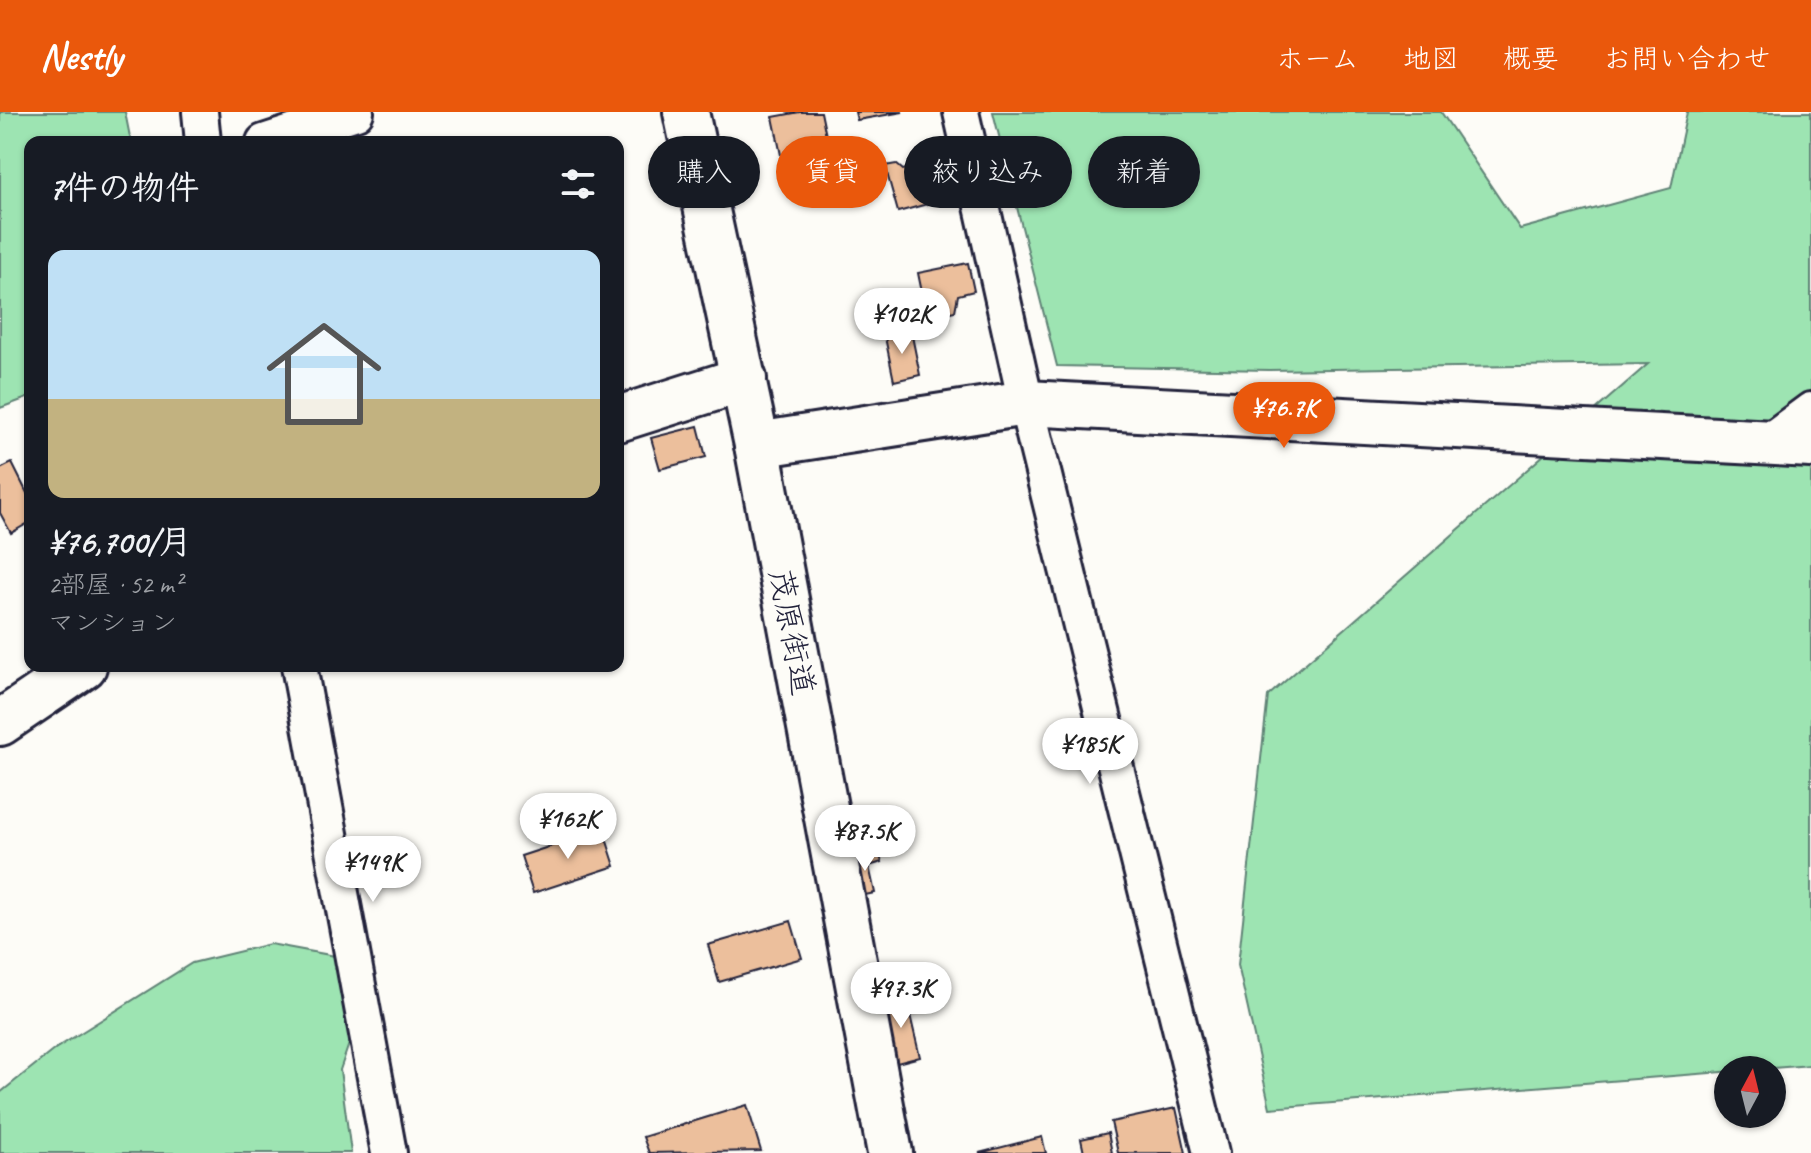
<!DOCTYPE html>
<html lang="ja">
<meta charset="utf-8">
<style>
body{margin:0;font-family:Caveat,"Klee One",sans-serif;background:#20242c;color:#f1f3f6;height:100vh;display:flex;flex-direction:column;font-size:30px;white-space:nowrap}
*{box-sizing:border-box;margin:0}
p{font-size:26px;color:#9ea1a6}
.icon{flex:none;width:44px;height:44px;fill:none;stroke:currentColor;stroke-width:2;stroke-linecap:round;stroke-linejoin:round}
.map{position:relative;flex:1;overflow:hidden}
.panel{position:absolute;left:24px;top:24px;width:600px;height:536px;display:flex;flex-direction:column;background:#171b24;border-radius:16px;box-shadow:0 2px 6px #0004}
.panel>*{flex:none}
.hud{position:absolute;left:648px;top:24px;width:760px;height:72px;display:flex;gap:16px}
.needle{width:52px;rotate:7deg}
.controls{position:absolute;left:1714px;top:944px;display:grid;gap:16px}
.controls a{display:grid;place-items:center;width:72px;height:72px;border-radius:50%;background:#171b24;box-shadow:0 2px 6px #0004;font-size:40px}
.price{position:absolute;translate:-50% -68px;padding:0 18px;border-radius:28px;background:#fff;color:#222;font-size:26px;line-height:52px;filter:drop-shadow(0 2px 4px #0008)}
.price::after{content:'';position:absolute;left:50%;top:48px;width:24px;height:18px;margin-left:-12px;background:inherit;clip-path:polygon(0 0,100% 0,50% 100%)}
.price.on{background:#ea580c;color:#fff}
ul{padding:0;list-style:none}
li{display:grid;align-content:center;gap:16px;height:424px;padding:0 24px}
li span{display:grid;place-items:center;height:248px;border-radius:16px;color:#555}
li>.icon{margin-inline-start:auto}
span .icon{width:144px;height:144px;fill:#fffc;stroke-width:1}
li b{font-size:34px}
h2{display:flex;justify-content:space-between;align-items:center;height:96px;padding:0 24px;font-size:34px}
.pill{padding:0 28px;border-radius:36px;background:#171b24;box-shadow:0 2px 6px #0004;font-size:28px;line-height:72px}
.pill.on{background:#ea580c;color:#fff}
header{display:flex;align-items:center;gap:48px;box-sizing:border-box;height:112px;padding:0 40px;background:#ea580c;color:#fff}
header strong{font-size:38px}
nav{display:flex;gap:44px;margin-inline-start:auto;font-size:28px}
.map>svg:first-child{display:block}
.green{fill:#9de4b2;stroke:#608376;stroke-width:2}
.building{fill:#ecbf9c;stroke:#22223b;stroke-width:2}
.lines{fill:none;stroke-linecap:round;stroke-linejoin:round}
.street-casing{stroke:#22223b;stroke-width:40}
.secondary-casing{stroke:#22223b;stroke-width:50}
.primary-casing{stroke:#22223b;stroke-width:50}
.street{stroke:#fdfcf7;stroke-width:34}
.secondary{stroke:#fdfcf7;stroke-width:44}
.primary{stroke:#fdfcf7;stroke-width:44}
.labels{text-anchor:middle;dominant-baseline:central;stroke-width:7;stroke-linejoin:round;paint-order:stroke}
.street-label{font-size:32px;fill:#22223b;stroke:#fdfcf7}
</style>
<header>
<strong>Nestly</strong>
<nav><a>ホーム</a><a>地図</a><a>概要</a><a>お問い合わせ</a></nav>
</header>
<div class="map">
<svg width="1811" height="1041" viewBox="0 0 1811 1041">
<rect width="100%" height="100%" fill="#fdfcf7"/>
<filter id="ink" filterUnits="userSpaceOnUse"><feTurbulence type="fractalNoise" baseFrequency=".0125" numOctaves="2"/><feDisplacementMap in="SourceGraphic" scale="16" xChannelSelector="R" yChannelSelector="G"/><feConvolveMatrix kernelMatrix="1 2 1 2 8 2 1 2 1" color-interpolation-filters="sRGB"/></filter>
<g filter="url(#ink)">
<!-- green -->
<g class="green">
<path d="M0,0H125L131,30H30V285L0,296Z"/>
<path d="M993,0H1441L1520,117L1671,76L1687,0H1811V953L1270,996L1238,853L1268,584L1648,252L1269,258L1057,254Z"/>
<path d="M270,832L335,844L362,894L340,958L351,1041H0V981L55,937L192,851Z"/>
</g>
<!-- building -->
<g class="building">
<path d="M800,0H821L837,76L790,86L773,5Z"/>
<path d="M855,0H903L857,8Z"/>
<path d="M870,50L878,79L859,84L851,55Z"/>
<path d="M896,52L903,58L920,54L931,91L898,100L885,54Z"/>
<path d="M968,151L974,179L958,183L955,199L927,205L918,161Z"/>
<path d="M911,219L920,263L894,269L885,225Z"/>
<path d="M698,314L706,345L660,357L651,326Z"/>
<path d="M12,351L30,387V410L11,421L0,401V357Z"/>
<path d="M603,717L615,754L533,781L521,744Z"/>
<path d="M879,741L882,750L869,754L875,781L860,784L852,747Z"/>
<path d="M791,809L802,846L719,870L708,833Z"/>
<path d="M906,886L920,945L897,951L883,891Z"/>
<path d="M747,993L761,1039L649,1041L643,1025Z"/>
<path d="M1176,996L1186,1041H1118L1111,1010Z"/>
<path d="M1108,1021L1112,1041H1084L1081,1027Z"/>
<path d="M1042,1025L1046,1041H979Z"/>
</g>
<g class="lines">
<defs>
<g id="street">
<path d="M200,0L203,30"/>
<path d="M961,0L1026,291L1211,1041"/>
<path d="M264,30L356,0"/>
<path d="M1769,329L1811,298"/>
<path d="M299,554L389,1041"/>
</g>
<g id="secondary">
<path d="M618,307L744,267"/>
<path d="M757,333L1026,291L1811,333"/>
<path d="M0,611L84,554"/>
</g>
<path id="primary" d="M686,0L757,333L890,1041"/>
</defs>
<!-- street casing -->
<use href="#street" class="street-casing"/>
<!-- secondary casing -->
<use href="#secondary" class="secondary-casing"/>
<!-- primary casing -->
<use href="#primary" class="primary-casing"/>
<!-- street -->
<use href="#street" class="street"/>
<!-- secondary -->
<use href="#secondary" class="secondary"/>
<!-- primary -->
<use href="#primary" class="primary"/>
</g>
</g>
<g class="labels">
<!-- street labels -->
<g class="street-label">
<text transform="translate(792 520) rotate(79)">茂原街道</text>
</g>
</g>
</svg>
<div class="controls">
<a><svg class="needle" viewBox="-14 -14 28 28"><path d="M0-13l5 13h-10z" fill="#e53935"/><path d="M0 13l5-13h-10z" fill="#9ea1a6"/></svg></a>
</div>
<b class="price" style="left:902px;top:244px">¥102K</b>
<b class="price on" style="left:1284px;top:338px">¥76.7K</b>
<b class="price" style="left:1090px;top:674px">¥185K</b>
<b class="price" style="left:568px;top:749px">¥162K</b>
<b class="price" style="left:865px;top:761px">¥87.5K</b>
<b class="price" style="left:373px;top:792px">¥149K</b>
<b class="price" style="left:901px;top:918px">¥97.3K</b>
<div class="hud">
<a class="pill">購入</a>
<a class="pill on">賃貸</a>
<a class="pill">絞り込み</a>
<a class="pill">新着</a>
</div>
<section class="panel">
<h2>7件の物件<svg class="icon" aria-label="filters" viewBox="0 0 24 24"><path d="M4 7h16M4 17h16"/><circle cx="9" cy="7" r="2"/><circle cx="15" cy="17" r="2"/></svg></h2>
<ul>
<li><span style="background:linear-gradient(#bfe0f5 60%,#c2b280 0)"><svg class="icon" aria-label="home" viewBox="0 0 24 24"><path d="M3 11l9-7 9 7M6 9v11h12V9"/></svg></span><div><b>¥76,700/月</b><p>2部屋 · 52 m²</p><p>マンション</p></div></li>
</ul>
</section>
</div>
